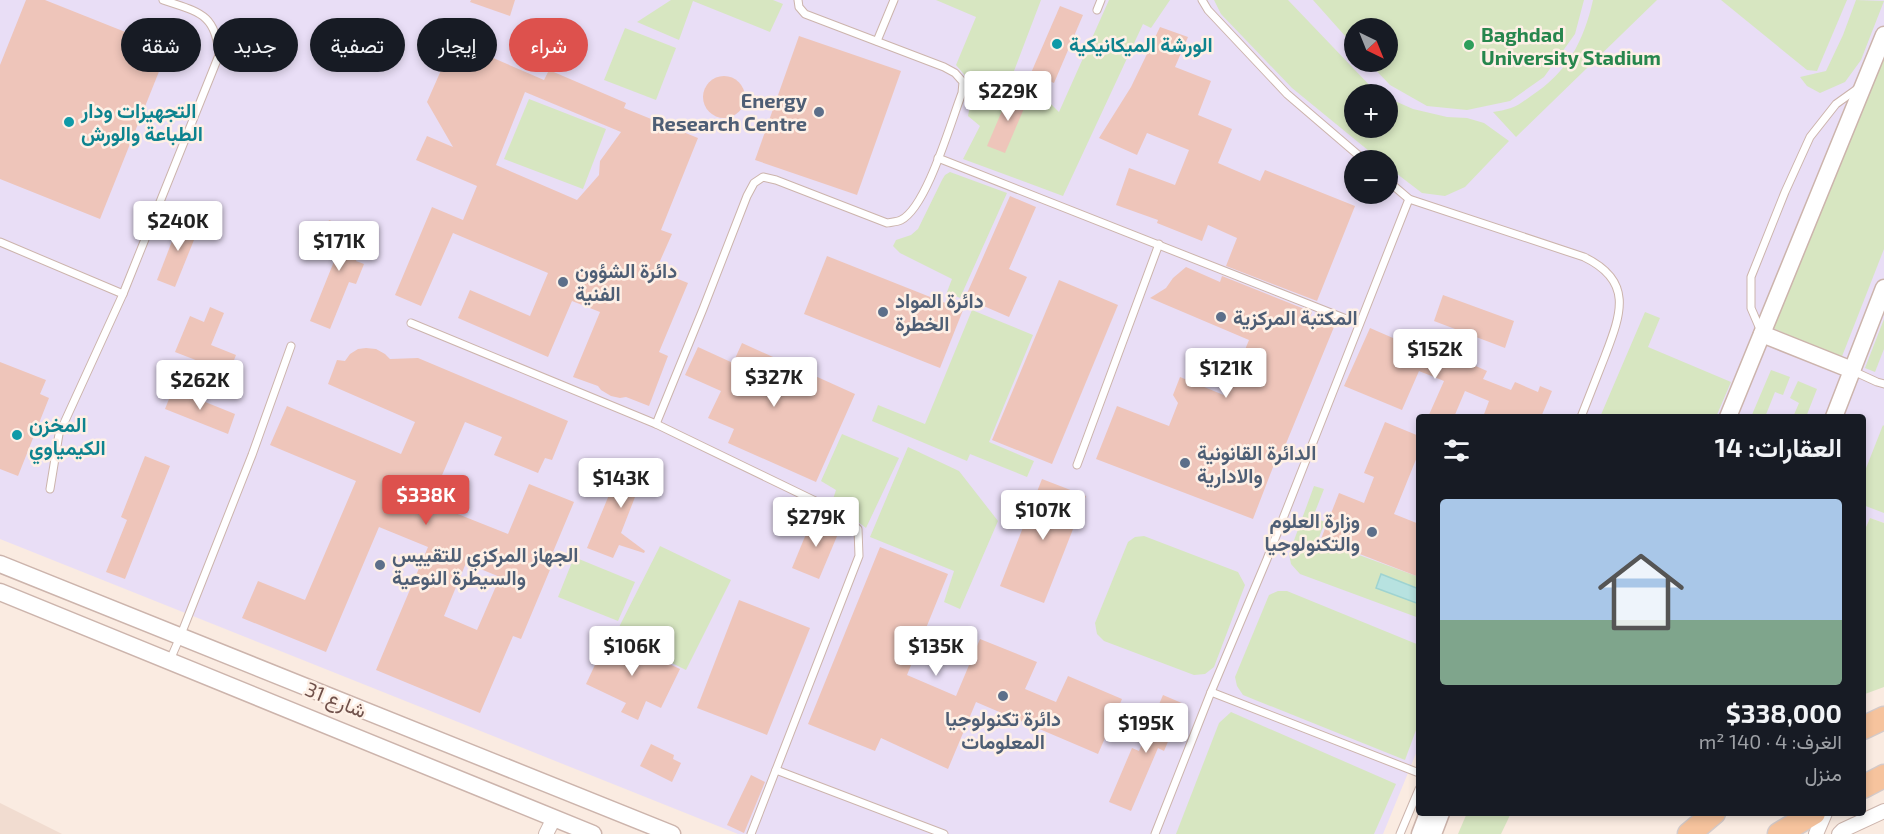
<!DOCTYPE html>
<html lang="ar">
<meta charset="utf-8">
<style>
body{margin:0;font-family:"Exo 2",Vazirmatn,sans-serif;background:#20242c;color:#f1f3f6;direction:rtl;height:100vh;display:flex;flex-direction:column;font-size:22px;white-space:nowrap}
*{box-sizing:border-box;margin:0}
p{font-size:20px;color:#9ea1a6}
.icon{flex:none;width:33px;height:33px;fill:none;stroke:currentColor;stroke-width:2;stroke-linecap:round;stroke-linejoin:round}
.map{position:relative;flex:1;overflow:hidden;direction:ltr}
.panel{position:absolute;left:1416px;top:414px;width:450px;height:402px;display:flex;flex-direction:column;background:#171b24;border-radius:6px;box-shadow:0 3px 9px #0003;direction:rtl}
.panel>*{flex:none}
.banner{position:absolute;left:18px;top:18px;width:570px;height:54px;direction:rtl;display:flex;gap:12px}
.needle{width:39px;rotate:137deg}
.tools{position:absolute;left:1344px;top:18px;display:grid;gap:12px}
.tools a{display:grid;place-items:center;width:54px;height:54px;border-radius:50%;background:#171b24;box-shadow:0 3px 9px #0003;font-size:30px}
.price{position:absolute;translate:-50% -51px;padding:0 14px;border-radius:6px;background:#fff;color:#222;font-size:20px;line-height:39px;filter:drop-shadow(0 2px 3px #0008)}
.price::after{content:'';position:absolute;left:50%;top:36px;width:18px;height:14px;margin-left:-9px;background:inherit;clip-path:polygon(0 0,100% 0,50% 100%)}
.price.on{background:#dd514d;color:#fff}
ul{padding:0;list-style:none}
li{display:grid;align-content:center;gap:12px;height:318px;padding:0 24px}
li span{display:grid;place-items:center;height:186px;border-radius:6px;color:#555}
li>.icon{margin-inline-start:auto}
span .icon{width:108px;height:108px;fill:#fffc;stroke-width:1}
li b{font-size:26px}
h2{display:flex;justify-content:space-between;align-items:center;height:72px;padding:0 24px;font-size:26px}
.tag{padding:0 21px;border-radius:27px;background:#171b24;box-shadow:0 3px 9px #0003;font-size:21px;line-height:54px}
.tag.on{background:#dd514d;color:#fff}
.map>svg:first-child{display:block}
.residential{fill:#f1dcd0}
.education{fill:#e9def6;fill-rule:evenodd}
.green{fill:#d7e6c1}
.water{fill:#b7e2e0;stroke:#9ed3d1;stroke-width:1.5}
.building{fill:#eec5ba;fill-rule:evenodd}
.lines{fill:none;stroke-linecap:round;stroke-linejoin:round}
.service-casing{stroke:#ccb4ac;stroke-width:9}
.minor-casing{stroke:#ccb4ac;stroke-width:16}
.tertiary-casing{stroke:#ccb4ac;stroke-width:19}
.primary-casing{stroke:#d4cac9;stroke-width:25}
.service{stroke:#fff;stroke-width:7}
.minor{stroke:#fff;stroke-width:14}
.tertiary{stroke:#fff;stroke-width:16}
.primary{stroke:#f6c39d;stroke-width:22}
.culture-dot{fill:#0f9aa8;stroke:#fef0e6;stroke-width:2}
.leisure-dot{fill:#2e9e5b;stroke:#fef0e6;stroke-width:2}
.service-dot{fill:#5c6f8a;stroke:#fef0e6;stroke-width:2}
.labels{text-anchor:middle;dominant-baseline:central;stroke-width:5;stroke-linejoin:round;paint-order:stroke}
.leisure-label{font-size:20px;font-weight:bold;fill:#27864d;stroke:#fef0e6;text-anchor:start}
.culture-label{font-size:20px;font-weight:bold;fill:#0d838f;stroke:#fef0e6;text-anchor:start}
.service-label{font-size:20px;font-weight:bold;fill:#4e5e75;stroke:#fef0e6;text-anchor:start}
.street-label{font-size:20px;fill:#6f504a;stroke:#fef0e6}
</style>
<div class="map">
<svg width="1884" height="834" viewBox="0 0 1884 834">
<rect width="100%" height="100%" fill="#faebe1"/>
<!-- residential -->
<path class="residential" d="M0,803L62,834H0Z"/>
<!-- education -->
<path class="education" d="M0,0H1884V523L1870,518L1863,534V417H1419V746L1383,834H738L0,539ZM1354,28H1388V62H1354ZM1354,94H1388V128H1354ZM1354,160H1388V194H1354Z"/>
<!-- green -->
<g class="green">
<path d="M671,0H773L783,4L770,32L693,1L679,40L637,22Z"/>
<path d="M936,0H1041L1014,71L1026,80L1025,88L1045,98L1059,112L1109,0H1170L1151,28L1143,24L1063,196L963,159L980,126L968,116L974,86L956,65L976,17Z"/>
<path d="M1214,0H1288L1376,92L1381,94H1354V128H1388V98L1413,109L1447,117L1467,118L1484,123L1509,141L1465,187L1445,196L1422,193L1388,167V160H1380L1292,88L1221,14Z"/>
<path d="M1313,0H1584L1575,34L1544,77L1510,101L1467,110L1427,106L1390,85L1368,62H1388V28H1354V46Z"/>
<path d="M1593,0H1657L1516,137L1493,112C1499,111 1505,110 1511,108C1518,106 1525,100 1531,96C1567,73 1584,41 1593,0Z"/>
<path d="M1721,0H1847L1817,71L1807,70Z"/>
<path d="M1856,0L1884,1L1861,60L1845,82L1820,93L1807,86L1800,77L1826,71L1843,35Z"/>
<path d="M625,28L676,48L656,100L604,80Z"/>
<path d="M1884,55V249L1841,359L1773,328Z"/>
<path d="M529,99L606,129L583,189L504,159Z"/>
<path d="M950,172L1007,193L960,298L947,292L952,279L900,253L893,246L896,240L911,235L918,229L942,180L945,175Z"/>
<path d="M972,310L1033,335L989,442L1034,461L1027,477L970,454L967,461L872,421L878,405L925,424Z"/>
<path d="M1645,312L1660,318L1648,347L1731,382L1716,417H1600Z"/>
<path d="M1884,319V349L1875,372L1865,368Z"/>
<path d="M1771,370L1790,377L1783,395L1775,392L1765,417H1751Z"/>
<path d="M1798,381L1817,389L1806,417H1793L1799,403L1790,398Z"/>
<path d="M1883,425L1884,426V513L1863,505V476Z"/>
<path d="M842,434L899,458L866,528L832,502L836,490L821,481Z"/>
<path d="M908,447L959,471L998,521L960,609L944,602L954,571L870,537Z"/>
<path d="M1314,486L1324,489L1313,517L1325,522L1318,540L1419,577V618L1300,574L1291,564L1289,554Z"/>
<path d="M1870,518L1884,523V687L1865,694L1863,693V534Z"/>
<path d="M1144,536L1238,572L1245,585L1214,667L1205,674L1194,675L1104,641L1097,634L1095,623L1128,542L1135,537Z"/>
<path d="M660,546L731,580L686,670L615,635Z"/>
<path d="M574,557L635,582L618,621L558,597Z"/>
<path d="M1278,591H1287L1419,645V722L1405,760L1243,695L1237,686L1235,677L1269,595Z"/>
<path d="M1231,712L1396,784L1374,834H1176L1219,723Z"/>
<path d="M1467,813H1511L1501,834H1458Z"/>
</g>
<!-- water -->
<path class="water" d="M1381,574L1419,589V604L1376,588Z"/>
<!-- building -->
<g class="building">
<path d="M26,0H45L168,49L100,219L0,179V65Z"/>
<path d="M471,0H515L510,16L470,2Z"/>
<path d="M1060,6L1083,15L1054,83L1031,73Z"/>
<path d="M1160,27L1188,37L1175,67L1211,81L1198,115L1232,129L1218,163L1260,181L1265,170L1355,206L1317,301L1226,266L1237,238L1208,225L1202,241L1157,223L1158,220L1116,205L1129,168L1175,185L1189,150L1147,133L1137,155L1099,138L1131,87Z"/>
<path d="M799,36L901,71L857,195L755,160Z"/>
<path d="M454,41L544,80L549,70L626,103L624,108L698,138L661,230L672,234L656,270L688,283L659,352L668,356L649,406L626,397L620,398L611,396L601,390L598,386L573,377L600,312L572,301L548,357L458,318L470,290L530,316L548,273L453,233L421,306L395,295L432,207L463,220L477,186L416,160L427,136L453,147L427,102ZM525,92L621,132L600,161L599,175L577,200L496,165Z"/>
<circle cx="724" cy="97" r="21"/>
<path d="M1010,92L1028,99L1005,153L987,146Z"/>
<path d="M1010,196L1036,207L1009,269L1027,277L1009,317L965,298Z"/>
<path d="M181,218L200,225L175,287L157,280Z"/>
<path d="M329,220L367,235L356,261L364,264L356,284L349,282L330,329L310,321L341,244L323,237Z"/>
<path d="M827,256L963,310L940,368L804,314Z"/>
<path d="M1186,267L1220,282L1222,276L1312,312L1310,317L1334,327L1278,463L1275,462L1253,519L1096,459L1117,406L1169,426L1178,403L1173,395L1180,377L1226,396L1249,340L1150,298L1166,288L1173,278Z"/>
<path d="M1059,280L1118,305L1052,464L992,440Z"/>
<path d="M1443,295L1514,321L1505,348L1434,321Z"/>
<path d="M210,307L224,313L211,345L236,355L229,373L175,352L190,316L204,322Z"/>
<path d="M1370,328L1439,358L1442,351L1487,371L1483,379L1511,390L1515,382L1538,392L1540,386L1552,391L1541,417H1483L1489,401L1465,391L1454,417H1428L1444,381L1419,371L1402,410L1344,386Z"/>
<path d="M742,343L855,394L816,482L728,443L734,429L708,418L721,391L685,375L698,347L733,363Z"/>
<path d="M366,348L376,349L385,354L390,359L418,358L568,421L552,460L545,458L538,473L494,455L502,437L465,422L430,503L508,534L529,484L574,502L553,552L557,553L521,639L513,636L480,713L376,670L428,547L379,527L326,652L242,618L258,581L305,600L356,481L270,445L287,406L401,454L415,422L328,384L337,360L345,361L350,354L358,349ZM466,563L500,577L477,630L444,616Z"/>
<path d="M0,362L46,380L40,394L49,398L18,476L0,469Z"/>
<path d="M173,389L235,414L228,434L165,409Z"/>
<path d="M1385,422L1419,436V452L1394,514L1419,524V577L1321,539L1339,493L1364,503L1374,477L1364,473Z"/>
<path d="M145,456L170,466L125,579L106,572L127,520L121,517Z"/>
<path d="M640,458L649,471L648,473L656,487L635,497L621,533L645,551L644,553L619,545L613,558L587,548L621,466Z"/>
<path d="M1042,479L1086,496L1044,603L1000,586Z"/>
<path d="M813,517L840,529L819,579L792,568Z"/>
<path d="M880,547L948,574L907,675L956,696L980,639L1037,662L1025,689L1056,702L1068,676L1122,699L1098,754L976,702L948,769L881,738L875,751L808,724Z"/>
<path d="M739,600L810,628L767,735L697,708Z"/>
<path d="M609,635L680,669L661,708L646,701L638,720L621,712L626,703L586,684Z"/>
<path d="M1163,695L1184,704L1164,751L1158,748L1131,811L1109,802L1132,748L1139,751Z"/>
<path d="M651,744L674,755L673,759L681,763L672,782L640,766Z"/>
<path d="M751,775L765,782L744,833L727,825Z"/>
</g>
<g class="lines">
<defs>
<g id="service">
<path d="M1202,0L1208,10L1287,94L1364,160"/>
<path d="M1097,10L1101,0"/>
<path d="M877,41L894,0"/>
<path d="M938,158L1359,324"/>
<path d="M1388,181L1409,199L1584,257C1634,281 1621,314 1605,356C1597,376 1589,397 1581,417"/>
<path d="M0,242L123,294L59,434L50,489"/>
<path d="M123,294L219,55C216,13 198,12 163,0"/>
<path d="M411,323L656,424L703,309L747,196L754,183L763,177L776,180L887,223C891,222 897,222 901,220C927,207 951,121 962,93L963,82L955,73L944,67L805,14L799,7L798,0"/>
<path d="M1760,329L1751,308V277L1785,192L1810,137L1836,104L1857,89"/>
<path d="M1853,371L1877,382L1884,384"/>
<path d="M656,424L838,512L858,529L859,556L751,834"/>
<path d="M1077,465L1159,244"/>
<path d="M170,660L180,637L252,455L291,346"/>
<path d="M1211,692L1419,773"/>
<path d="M776,770L944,834"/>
<path d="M1155,834L1211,692L1267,559L1409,199"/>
<path d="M1400,834L1419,789"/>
</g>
<g id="minor">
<path d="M546,834L554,818"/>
<path d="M1816,834L1825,813"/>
<path d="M1839,834L1843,830L1884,811"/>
</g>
<g id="tertiary">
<path d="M1762,334L1852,370"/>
<path d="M1728,417L1884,35"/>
<path d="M1834,417L1884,288"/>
<path d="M0,564L672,834"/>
<path d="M0,592L593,834"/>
<path d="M1420,834L1428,813"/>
<path d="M1433,834L1441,813"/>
</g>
<g id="primary">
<path d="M1863,728L1884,718"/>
<path d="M1863,787L1884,776"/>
<path d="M1689,834L1714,813"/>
<path d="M1779,834L1814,813"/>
</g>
</defs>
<!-- service casing -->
<use href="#service" class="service-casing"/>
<!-- minor casing -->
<use href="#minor" class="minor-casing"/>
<!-- tertiary casing -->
<use href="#tertiary" class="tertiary-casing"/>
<!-- primary casing -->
<use href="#primary" class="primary-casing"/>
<!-- service -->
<use href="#service" class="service"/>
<!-- minor -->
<use href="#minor" class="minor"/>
<!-- tertiary -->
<use href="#tertiary" class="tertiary"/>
<!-- primary -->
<use href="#primary" class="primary"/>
</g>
<!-- markers -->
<g class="culture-dot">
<circle cx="1057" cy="44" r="6"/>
<circle cx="69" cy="122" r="6"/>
<circle cx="17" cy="435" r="6"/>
</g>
<circle class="leisure-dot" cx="1469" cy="45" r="6"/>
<g class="service-dot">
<circle cx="819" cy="112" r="6"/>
<circle cx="563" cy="282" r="6"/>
<circle cx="883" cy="312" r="6"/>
<circle cx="1221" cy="317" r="6"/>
<circle cx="1185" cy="463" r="6"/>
<circle cx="1372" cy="532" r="6"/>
<circle cx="380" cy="565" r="6"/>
<circle cx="1003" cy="696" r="6"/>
</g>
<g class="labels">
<!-- leisure labels -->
<g class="leisure-label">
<text x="1481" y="34">Baghdad<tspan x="1481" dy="23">University Stadium</tspan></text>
</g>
<!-- culture labels -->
<g class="culture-label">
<text x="1069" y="44">الورشة الميكانيكية</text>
<text x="81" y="110">التجهيزات ودار<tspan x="81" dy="23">الطباعة والورش</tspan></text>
<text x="29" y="424">المخزن<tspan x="29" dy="23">الكيمياوي</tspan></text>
</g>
<!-- service labels -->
<g class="service-label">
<text x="807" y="100" text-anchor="end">Energy<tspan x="807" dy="23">Research Centre</tspan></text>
<text x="575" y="270">دائرة الشؤون<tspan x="575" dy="23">الفنية</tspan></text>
<text x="895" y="300">دائرة المواد<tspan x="895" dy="23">الخطرة</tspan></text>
<text x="1233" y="317">المكتبة المركزية</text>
<text x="1197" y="452">الدائرة القانونية<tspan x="1197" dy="23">والادارية</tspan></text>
<text x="1360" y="520" text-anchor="end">وزارة العلوم<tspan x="1360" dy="23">والتكنولوجيا</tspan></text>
<text x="392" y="554">الجهاز المركزي للتقييس<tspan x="392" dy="23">والسيطرة النوعية</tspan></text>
<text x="1003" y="718" text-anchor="middle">دائرة تكنولوجيا<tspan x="1003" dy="23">المعلومات</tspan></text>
</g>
<!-- street labels -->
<g class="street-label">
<text transform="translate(336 699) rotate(22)">شارع 31</text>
</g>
</g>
</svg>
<div class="tools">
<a><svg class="needle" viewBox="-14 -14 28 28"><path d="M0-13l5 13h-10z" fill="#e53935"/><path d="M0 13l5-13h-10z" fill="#9ea1a6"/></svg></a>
<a>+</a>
<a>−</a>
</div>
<b class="price" style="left:1008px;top:122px">$229K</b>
<b class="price" style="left:178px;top:252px">$240K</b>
<b class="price" style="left:339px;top:272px">$171K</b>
<b class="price" style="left:1435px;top:380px">$152K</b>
<b class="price" style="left:1226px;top:399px">$121K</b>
<b class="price" style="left:774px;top:408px">$327K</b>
<b class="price" style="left:200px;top:411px">$262K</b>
<b class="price" style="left:621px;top:509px">$143K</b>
<b class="price on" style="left:426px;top:526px">$338K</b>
<b class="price" style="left:1043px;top:541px">$107K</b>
<b class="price" style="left:816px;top:548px">$279K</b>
<b class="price" style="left:632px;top:677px">$106K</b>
<b class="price" style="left:936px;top:677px">$135K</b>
<b class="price" style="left:1146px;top:754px">$195K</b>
<div class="banner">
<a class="tag on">شراء</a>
<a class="tag">إيجار</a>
<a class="tag">تصفية</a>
<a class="tag">جديد</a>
<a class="tag">شقة</a>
</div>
<section class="panel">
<h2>العقارات: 14<svg class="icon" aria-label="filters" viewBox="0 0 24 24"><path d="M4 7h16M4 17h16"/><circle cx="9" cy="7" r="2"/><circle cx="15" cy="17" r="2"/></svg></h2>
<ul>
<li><span style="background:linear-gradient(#a9c7e8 65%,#7fa58c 0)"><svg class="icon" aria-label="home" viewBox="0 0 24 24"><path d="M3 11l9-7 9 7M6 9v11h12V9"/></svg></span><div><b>$338,000</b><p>الغرف: 4 · 140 m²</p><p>منزل</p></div></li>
</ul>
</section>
</div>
